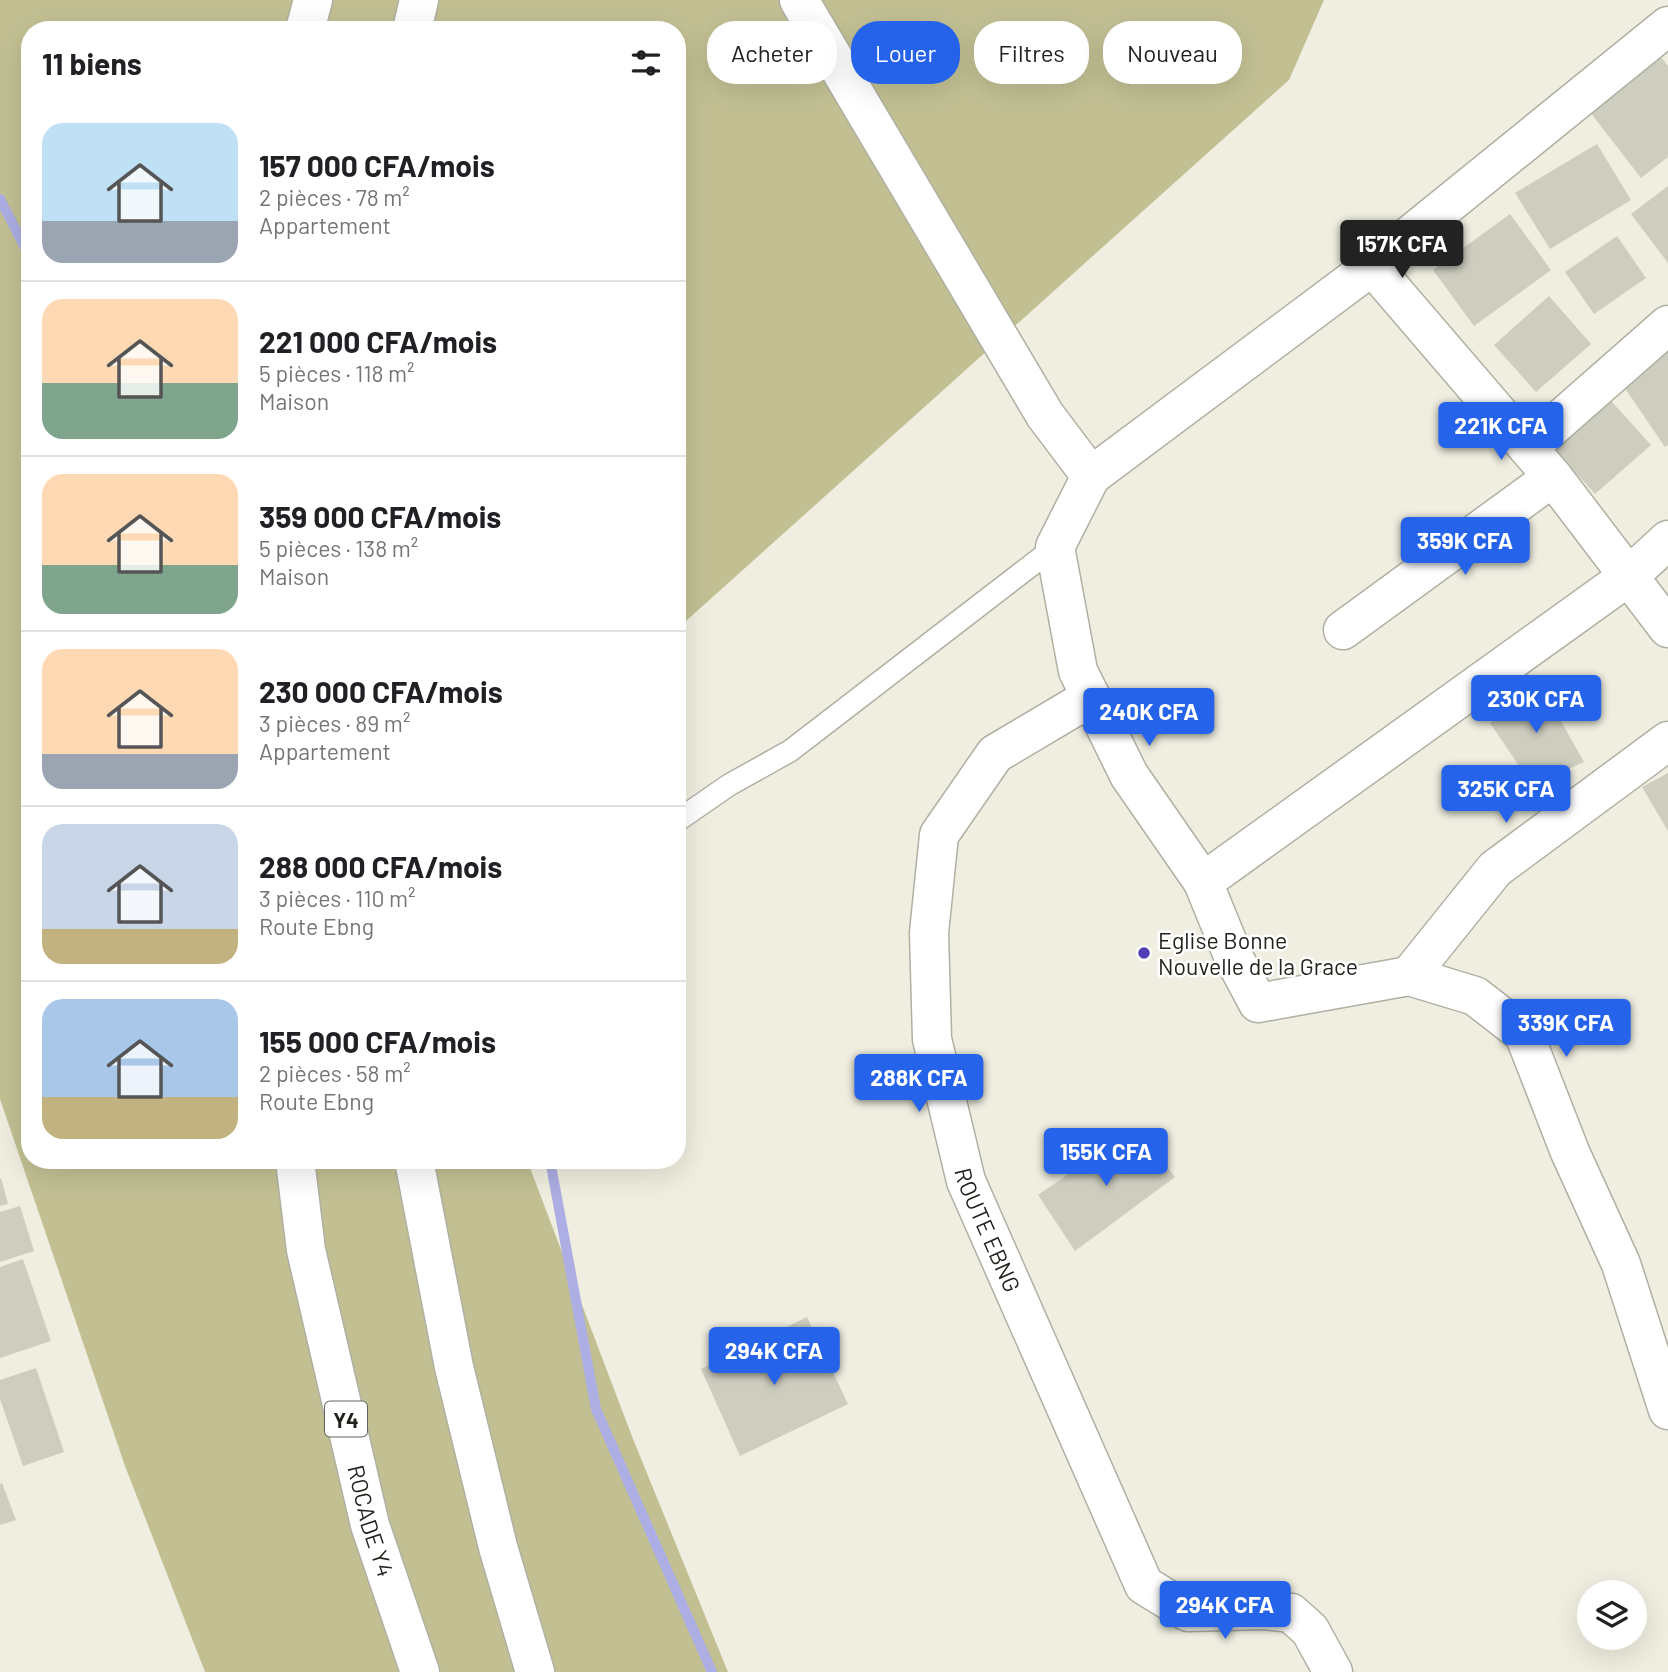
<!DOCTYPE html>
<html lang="fr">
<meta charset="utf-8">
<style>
body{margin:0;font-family:Barlow,sans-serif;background:#f6f6f6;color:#202124;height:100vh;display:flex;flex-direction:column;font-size:26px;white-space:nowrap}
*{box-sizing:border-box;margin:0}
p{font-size:23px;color:#757577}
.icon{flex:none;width:38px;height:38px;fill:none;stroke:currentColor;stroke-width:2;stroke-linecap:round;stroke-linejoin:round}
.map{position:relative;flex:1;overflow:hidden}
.sheet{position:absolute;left:21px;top:21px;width:665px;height:1148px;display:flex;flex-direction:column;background:#fff;border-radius:28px;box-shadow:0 7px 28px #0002}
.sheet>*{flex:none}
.top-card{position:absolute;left:707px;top:21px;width:665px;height:63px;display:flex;gap:14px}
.controls{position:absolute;left:1577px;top:1580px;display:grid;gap:14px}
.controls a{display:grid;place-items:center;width:70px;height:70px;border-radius:50%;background:#fff;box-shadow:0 7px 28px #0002;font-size:35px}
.price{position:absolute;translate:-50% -60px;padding:0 16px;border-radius:7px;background:#2563eb;color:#fff;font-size:23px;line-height:46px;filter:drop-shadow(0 2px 4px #0008)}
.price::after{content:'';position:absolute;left:50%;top:42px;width:21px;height:16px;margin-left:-10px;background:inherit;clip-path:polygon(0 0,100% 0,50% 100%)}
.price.on{background:#222;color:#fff}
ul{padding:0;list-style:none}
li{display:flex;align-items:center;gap:21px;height:175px;padding:0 21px}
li+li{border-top:2px solid #e0e0e0}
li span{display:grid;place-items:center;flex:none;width:196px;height:140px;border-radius:21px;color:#555}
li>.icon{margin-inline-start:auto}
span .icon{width:84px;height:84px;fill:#fffc;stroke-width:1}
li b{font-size:30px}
h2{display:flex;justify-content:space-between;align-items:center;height:84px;padding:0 21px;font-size:30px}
.chip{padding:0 24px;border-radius:28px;background:#fff;box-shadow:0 7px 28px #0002;font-size:24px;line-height:63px}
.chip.on{background:#2563eb;color:#fff}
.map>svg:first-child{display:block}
.green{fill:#c2c093}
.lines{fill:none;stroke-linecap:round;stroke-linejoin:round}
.stream{stroke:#adaee3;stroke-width:10}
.building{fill:#cecec0}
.service-casing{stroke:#b0b0a2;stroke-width:24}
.minor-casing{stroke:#b0b0a2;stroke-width:41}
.trunk-casing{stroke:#b0b0a2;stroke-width:41}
.service{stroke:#fff;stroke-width:21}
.minor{stroke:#fff;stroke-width:38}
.trunk{stroke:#fff;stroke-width:38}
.poi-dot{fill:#503eb5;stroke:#fff;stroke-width:2.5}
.labels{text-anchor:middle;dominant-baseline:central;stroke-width:5;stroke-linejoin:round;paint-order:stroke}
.shield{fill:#fff;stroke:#646461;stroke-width:2}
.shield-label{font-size:21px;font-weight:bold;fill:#22221d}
.poi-label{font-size:23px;fill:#22221d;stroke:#fff;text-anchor:start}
.street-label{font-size:23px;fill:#22221d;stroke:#fff}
</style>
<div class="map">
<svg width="1668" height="1672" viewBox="0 0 1668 1672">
<rect width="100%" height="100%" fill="#efeee0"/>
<!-- green -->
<path class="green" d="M0,0H1324L1289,80L677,629V30H30V1160H527L633,1439L728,1672H205L125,1466L0,1099Z"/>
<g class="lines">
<!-- stream -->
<g class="stream">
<path d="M0,199L30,257"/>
<path d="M550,1160L596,1409L712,1672"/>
</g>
</g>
<!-- building -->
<g class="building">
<path d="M1661,57L1668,66V157L1641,178L1590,112Z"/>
<path d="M1597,144L1631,200L1550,249L1515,193Z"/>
<path d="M1668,186V263L1631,214Z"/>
<path d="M1510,214L1551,270L1474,326L1433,270Z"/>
<path d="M1617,236L1646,278L1594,314L1565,272Z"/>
<path d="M1549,296L1591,344L1536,392L1494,345Z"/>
<path d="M1668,345V445L1665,447L1618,378Z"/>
<path d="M1603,392L1651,445L1595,494L1548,442Z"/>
<path d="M1537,679L1584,762L1532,785L1490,723L1509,712L1516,688Z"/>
<path d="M1668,773V831L1642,787Z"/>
<path d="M1136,1128L1175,1177L1075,1251L1038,1195Z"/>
<path d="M1,1178L8,1204L0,1206V1179Z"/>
<path d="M20,1206L34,1251L0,1262V1212Z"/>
<path d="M23,1259L51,1341L0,1358V1267Z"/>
<path d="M807,1317L848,1404L740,1456L701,1369Z"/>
<path d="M36,1368L64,1452L23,1466L0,1399V1380Z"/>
<path d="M2,1483L16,1520L0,1525V1484Z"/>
</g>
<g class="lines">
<defs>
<path id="service" d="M677,821L729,785L790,751L1055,547"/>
<g id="minor">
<path d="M799,0L1045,415L1091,476"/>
<path d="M1668,26L1372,266L1091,476L1055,547L1078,671L1129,775L1203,882L1234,958L1258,1003L1409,976L1475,996L1524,1034L1570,1152L1621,1264L1668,1410"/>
<path d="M1372,266L1553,477L1668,628"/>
<path d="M1528,448L1668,325"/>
<path d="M1343,630L1553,477"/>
<path id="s1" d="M1091,697L995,754L939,835L929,933L932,1039L966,1181L1144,1585L1188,1612L1263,1610L1291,1613L1310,1630L1333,1672"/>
<path d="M1203,882L1629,576L1668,540"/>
<path d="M1409,976L1495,869L1668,741"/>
</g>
<g id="trunk">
<path d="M305,30L313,0"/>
<path d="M412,30L419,0"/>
<path id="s2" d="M295,1160L306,1250L370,1525L420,1672"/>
<path d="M414,1160L454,1367L498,1547L535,1672"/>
</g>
</defs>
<!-- service casing -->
<use href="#service" class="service-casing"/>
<!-- minor casing -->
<use href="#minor" class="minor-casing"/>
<!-- trunk casing -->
<use href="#trunk" class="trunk-casing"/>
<!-- service -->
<use href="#service" class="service"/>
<!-- minor -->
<use href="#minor" class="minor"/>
<!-- trunk -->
<use href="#trunk" class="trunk"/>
</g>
<!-- markers -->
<circle class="poi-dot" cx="1144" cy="953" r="7"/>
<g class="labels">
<!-- shield labels -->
<rect class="shield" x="325" y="1401.5" width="42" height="35" rx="5"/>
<g class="shield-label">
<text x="346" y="1419">Y4</text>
</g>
<!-- poi labels -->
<g class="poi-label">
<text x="1158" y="940">Eglise Bonne<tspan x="1158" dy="26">Nouvelle de la Grace</tspan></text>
</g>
<!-- street labels -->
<g class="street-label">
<text stroke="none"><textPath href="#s1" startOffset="614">ROUTE EBNG</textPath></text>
<text stroke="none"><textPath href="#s2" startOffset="369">ROCADE Y4</textPath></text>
</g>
</g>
</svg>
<div class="controls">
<a><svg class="icon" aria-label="layers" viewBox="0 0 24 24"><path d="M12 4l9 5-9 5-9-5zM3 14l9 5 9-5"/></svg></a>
</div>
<b class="price on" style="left:1402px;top:280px">157K CFA</b>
<b class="price" style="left:1501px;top:462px">221K CFA</b>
<b class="price" style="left:1465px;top:577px">359K CFA</b>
<b class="price" style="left:1536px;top:735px">230K CFA</b>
<b class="price" style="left:1149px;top:748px">240K CFA</b>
<b class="price" style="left:1506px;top:825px">325K CFA</b>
<b class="price" style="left:1566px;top:1059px">339K CFA</b>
<b class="price" style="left:919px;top:1114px">288K CFA</b>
<b class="price" style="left:1106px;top:1188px">155K CFA</b>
<b class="price" style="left:774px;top:1387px">294K CFA</b>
<b class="price" style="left:1225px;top:1641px">294K CFA</b>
<div class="top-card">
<a class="chip">Acheter</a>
<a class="chip on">Louer</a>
<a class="chip">Filtres</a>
<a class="chip">Nouveau</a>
</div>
<section class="sheet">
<h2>11 biens<svg class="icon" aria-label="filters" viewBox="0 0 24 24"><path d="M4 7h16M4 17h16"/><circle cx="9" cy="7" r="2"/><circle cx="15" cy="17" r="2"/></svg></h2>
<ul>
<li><span style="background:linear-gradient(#bfe0f5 70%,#9aa5b1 0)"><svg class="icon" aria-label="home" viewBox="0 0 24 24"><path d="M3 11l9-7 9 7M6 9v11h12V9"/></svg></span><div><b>157 000 CFA/mois</b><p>2 pièces · 78 m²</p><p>Appartement</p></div></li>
<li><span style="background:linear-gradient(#ffd9b3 60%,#7fa58c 0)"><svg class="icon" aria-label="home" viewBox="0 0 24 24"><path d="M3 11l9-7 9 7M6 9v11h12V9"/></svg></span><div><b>221 000 CFA/mois</b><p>5 pièces · 118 m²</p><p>Maison</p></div></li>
<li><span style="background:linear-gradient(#ffd9b3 65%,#7fa58c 0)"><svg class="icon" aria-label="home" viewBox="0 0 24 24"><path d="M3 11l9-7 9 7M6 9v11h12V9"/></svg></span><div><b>359 000 CFA/mois</b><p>5 pièces · 138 m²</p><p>Maison</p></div></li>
<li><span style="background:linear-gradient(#ffd9b3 75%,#9aa5b1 0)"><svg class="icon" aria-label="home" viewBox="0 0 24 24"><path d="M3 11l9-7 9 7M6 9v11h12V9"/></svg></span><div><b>230 000 CFA/mois</b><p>3 pièces · 89 m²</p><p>Appartement</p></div></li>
<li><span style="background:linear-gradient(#c9d6e8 75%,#c2b280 0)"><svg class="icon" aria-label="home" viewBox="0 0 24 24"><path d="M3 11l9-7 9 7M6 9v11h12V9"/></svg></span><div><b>288 000 CFA/mois</b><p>3 pièces · 110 m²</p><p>Route Ebng</p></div></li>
<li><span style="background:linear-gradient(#a9c7e8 70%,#c2b280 0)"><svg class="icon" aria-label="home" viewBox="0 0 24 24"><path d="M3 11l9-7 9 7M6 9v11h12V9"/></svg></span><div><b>155 000 CFA/mois</b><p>2 pièces · 58 m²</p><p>Route Ebng</p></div></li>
</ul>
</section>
</div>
